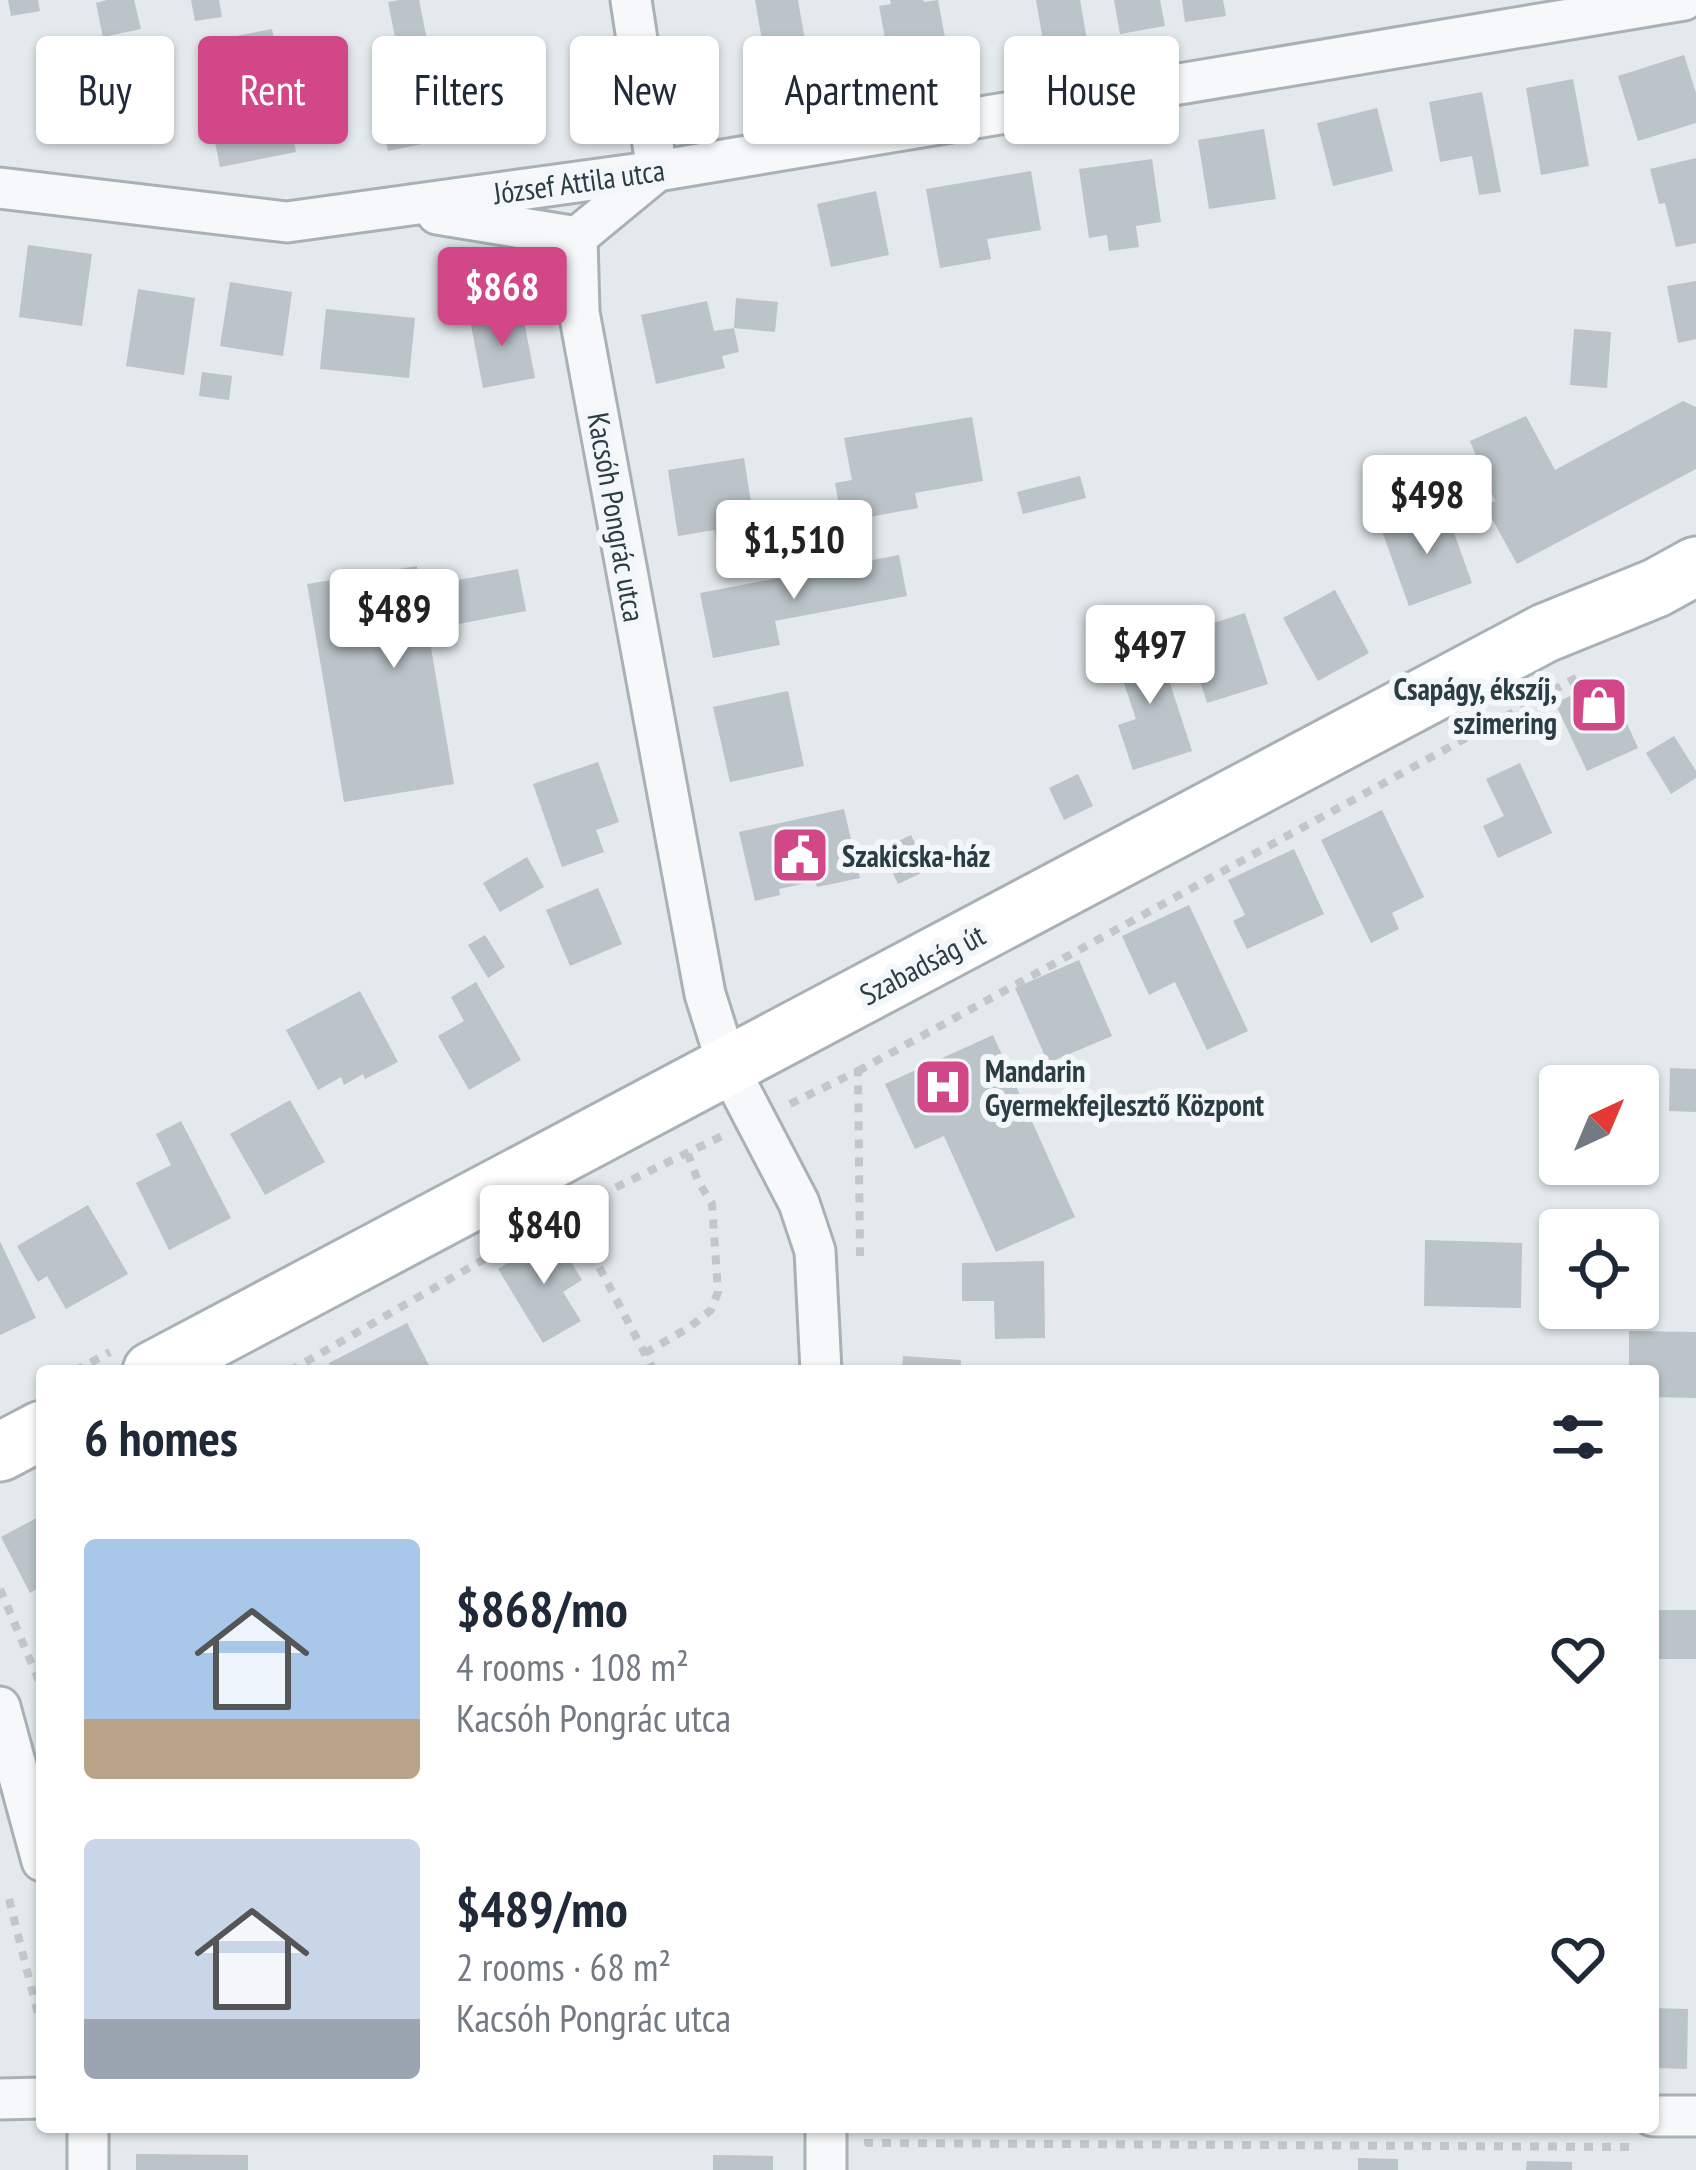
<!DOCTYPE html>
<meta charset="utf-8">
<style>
body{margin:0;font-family:"PT Sans Narrow",sans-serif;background:#f2f2f3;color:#1f2937;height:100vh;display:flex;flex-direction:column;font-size:45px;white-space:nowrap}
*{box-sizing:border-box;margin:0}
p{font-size:39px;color:#747a83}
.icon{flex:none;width:66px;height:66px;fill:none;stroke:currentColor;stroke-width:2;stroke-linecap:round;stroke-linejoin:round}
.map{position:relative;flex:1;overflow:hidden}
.sheet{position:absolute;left:36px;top:1365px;width:1623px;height:768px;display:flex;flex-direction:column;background:#fff;border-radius:12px;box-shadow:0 3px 9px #0004}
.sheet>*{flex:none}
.top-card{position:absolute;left:36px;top:36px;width:1626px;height:108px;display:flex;gap:24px}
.needle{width:78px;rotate:44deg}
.tools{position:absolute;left:1539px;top:1065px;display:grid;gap:24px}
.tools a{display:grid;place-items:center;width:120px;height:120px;border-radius:12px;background:#fff;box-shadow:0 3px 9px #0004;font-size:60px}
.price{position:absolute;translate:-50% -102px;padding:0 27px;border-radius:12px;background:#fff;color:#222;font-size:39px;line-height:78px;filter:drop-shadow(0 3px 6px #0008)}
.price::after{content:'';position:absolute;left:50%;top:72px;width:36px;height:27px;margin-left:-18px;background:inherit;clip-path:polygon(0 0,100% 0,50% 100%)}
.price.active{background:#d24788;color:#fff}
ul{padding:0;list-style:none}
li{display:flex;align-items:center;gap:36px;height:300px;padding:0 48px}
li span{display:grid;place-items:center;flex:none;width:336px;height:240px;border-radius:12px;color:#555}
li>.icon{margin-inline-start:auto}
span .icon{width:144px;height:144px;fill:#fffc;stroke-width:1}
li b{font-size:51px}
h2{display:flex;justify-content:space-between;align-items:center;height:144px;padding:0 48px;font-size:51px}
.chip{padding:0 42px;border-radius:12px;background:#fff;box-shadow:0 3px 9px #0004;font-size:42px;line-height:108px}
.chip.active{background:#d24788;color:#fff}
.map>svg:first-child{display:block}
.building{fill:#bac4c9}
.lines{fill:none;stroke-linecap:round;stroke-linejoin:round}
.street-casing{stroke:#a8b2b6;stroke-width:45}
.secondary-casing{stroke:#a8b2b6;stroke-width:63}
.path{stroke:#c1c7cb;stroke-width:8;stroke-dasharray:9 9;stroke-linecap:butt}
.street{stroke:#f6f8fa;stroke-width:39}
.secondary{stroke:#fff;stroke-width:57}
.labels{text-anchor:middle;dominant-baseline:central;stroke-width:12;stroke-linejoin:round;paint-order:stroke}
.street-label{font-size:30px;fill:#2a3c44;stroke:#f3f7f9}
.poi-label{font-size:30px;font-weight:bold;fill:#2a3c44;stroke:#f3f7f9;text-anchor:start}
</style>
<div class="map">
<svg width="1696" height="2170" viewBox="0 0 1696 2170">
<rect width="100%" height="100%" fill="#e3e9ec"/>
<!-- building -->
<g class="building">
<path d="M8,0H38L40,11L11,16Z"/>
<path d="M107,0H134L141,29L103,37L96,3Z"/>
<path d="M191,0H219L222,17L195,21Z"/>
<path d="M399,0H419L447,139L388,151L375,87L391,84L384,44L396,42L388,2Z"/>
<path d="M755,0H798L812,81L770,87Z"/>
<path d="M890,0H923L924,2L938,0L949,59L891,70L879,6L891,4Z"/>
<path d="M1036,0H1080L1087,40L1044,47Z"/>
<path d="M1114,0H1160L1165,26L1120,34Z"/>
<path d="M1182,0H1223L1226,16L1185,22Z"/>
<path d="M272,29L296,152L220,167L201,73L222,69L216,40Z"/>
<path d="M1684,55L1696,93V123L1638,141L1618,76Z"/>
<path d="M1573,79L1589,166L1541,175L1526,88Z"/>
<path d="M1482,92L1501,192L1479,195L1472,156L1440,162L1429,102Z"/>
<path d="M1377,108L1393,171L1333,186L1317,123Z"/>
<path d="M1264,129L1276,199L1209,209L1198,140Z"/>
<path d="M1696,158V243L1676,247L1665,203L1659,204L1650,169Z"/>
<path d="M1152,159L1161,222L1136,226L1139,247L1109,251L1107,235L1089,238L1079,169Z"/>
<path d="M1031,171L1041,230L987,239L991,259L940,268L926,189Z"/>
<path d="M876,191L889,255L831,267L817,204Z"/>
<path d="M28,245L92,254L82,326L19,317Z"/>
<path d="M1696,281V339L1678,343L1667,286Z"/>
<path d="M230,282L292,292L283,356L220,346Z"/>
<path d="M138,289L195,298L184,375L126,366Z"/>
<path d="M736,298L778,302L775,332L734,328Z"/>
<path d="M707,301L714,331L734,328L739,352L722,356L725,368L656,384L641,315Z"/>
<path d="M326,309L415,318L409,378L320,369Z"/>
<path d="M522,311L535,378L483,388L470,320Z"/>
<path d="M1574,329L1611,332L1607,388L1570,385Z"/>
<path d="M202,372L232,376L229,400L199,396Z"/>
<path d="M1683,401L1696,407V469L1517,564L1485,506L1495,501L1470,441L1526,416L1555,470Z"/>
<path d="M972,417L983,481L915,493L918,508L842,522L835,483L852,480L844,438Z"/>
<path d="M744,458L756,533L716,539L715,530L678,536L668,470Z"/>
<path d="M1080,476L1086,498L1023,514L1017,492Z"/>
<path d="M1445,508L1472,583L1409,606L1382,531Z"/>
<path d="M899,555L907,596L775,621L780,645L713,658L700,593Z"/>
<path d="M417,566L420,587L518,569L526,611L428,630L454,784L344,802L307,584Z"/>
<path d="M1335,590L1369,653L1318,681L1283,618Z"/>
<path d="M1245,613L1268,684L1207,703L1185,632Z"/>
<path d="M1155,637L1192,751L1133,770L1118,725L1136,719L1113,651Z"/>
<path d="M1607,679L1638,748L1587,771L1555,703Z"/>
<path d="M788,691L804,766L730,782L713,707Z"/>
<path d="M1674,736L1696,771V778L1671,794L1646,753Z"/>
<path d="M598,762L619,822L596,830L604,852L562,867L533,784Z"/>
<path d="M1520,763L1552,833L1498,858L1483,826L1504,816L1486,779Z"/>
<path d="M1078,774L1093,806L1064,820L1049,788Z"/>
<path d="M844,809L860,878L817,887L815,881L779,889L780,895L755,901L739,832Z"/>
<path d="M1382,810L1424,897L1392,913L1399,929L1371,943L1321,840Z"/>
<path d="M911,835L928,870L898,884L882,849Z"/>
<path d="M1294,849L1324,914L1247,949L1233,921L1245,915L1228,880Z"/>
<path d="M527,857L544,887L500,912L483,883Z"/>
<path d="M598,888L622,944L570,966L546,910Z"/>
<path d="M1189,905L1248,1031L1207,1050L1175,982L1149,995L1122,936Z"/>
<path d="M485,935L505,967L488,978L468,945Z"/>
<path d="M1079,960L1112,1036L1048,1063L1015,988Z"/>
<path d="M476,982L521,1060L469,1090L438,1036L464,1021L451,997Z"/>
<path d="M360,991L398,1062L365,1079L363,1074L344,1085L341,1077L318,1090L286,1030Z"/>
<path d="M993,1035L1075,1217L996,1252L944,1136L915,1149L885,1084Z"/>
<path d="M1670,1068L1696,1069V1112L1669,1111Z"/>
<path d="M290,1100L325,1162L265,1195L230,1134Z"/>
<path d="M181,1121L231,1218L169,1250L136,1183L171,1165L156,1134Z"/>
<path d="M88,1205L128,1274L66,1309L47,1276L38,1282L17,1246Z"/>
<path d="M555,1235L582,1280L563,1292L581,1321L543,1343L498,1269Z"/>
<path d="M1425,1240L1522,1243L1521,1308L1424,1306Z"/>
<path d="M0,1241L36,1318L0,1335Z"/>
<path d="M1044,1261L1045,1338L995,1339L994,1301H962V1263Z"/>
<path d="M407,1323L432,1371H333L329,1363Z"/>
<path d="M1629,1331L1696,1332V1398L1653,1397V1371H1649V1368L1629,1367Z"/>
<path d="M903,1356L961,1360V1371H902Z"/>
<path d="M42,1515V1586L30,1593L1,1537Z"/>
<rect x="1653" y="1610" width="43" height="49"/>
<path d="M1653,2008L1688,2009L1687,2069L1653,2068Z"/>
<path d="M136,2154L248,2155V2170H136Z"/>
<path d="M713,2155L773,2156V2170H713Z"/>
<path d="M1358,2158L1398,2159V2170H1358Z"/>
<path d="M1527,2161L1572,2162V2170H1526Z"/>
</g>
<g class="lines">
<defs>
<g id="street">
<path d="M0,188L287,222L657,171L1684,0"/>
<path d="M437,214L577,237"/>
<path d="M577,237L579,312L705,994L728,1067L799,1203L815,1251L821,1371"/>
<path d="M577,237L657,171L631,0"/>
<path d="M0,1707L42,1861"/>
<path d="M0,2099L42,2098"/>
<path d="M1653,2116H1696"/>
<path d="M88,2170V2127"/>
<path d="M826,2170V2127"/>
</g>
<g id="secondary">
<path d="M152,1371L1545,633L1656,588L1696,566"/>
<path d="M0,1452L42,1430"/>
</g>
</defs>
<!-- street casing -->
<use href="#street" class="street-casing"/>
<!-- secondary casing -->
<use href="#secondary" class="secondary-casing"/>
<!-- path -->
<g class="path">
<path d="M858,1071L1583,674"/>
<path d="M790,1104L858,1071L860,1256"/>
<path d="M645,1353L690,1327L711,1310L718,1292L712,1204L698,1181L688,1154"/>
<path d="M75,1371L110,1352"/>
<path d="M290,1371L552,1220"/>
<path d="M654,1371L569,1210L722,1136"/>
<path d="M0,1589L42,1688"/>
<path d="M9,1899L42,2030"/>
<path d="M868,2139V2143L1629,2147"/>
</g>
<!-- street -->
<use href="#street" class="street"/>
<!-- secondary -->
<use href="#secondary" class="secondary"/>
</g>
<!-- icons -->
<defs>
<symbol id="shop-square" viewBox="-11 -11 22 22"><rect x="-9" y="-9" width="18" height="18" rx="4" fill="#d24788" stroke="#f3f7f9"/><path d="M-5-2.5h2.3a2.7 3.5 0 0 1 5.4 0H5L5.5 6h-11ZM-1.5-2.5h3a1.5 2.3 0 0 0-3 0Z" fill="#fff"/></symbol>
<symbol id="civic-square" viewBox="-11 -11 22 22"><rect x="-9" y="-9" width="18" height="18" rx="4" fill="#d24788" stroke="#f3f7f9"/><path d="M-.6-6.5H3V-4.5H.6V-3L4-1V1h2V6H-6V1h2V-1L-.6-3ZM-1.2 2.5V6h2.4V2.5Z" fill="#fff"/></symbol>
<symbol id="hospital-square" viewBox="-11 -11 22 22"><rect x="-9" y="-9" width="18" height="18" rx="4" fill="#d24788" stroke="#f3f7f9"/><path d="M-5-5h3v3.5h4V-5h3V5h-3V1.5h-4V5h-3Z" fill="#fff"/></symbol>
</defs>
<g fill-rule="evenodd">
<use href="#shop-square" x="1566" y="672" width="66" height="66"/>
<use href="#civic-square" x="767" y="822" width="66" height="66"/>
<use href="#hospital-square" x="910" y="1054" width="66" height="66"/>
</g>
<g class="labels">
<!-- street labels -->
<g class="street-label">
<text transform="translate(579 181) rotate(-8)">József Attila utca</text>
<text transform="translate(617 517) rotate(80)">Kacsóh Pongrác utca</text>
<text transform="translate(922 964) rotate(-28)">Szabadság út</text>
</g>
<!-- poi labels -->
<g class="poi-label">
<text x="1557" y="688" text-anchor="end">Csapágy, ékszíj,<tspan x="1557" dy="34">szimering</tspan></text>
<text x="842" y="855">Szakicska-ház</text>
<text x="985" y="1070">Mandarin<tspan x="985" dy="34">Gyermekfejlesztő Központ</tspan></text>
</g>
</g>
</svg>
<div class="tools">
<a><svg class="needle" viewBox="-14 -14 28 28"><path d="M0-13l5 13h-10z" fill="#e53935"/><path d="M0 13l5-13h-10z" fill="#747a83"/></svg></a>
<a><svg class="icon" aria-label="locate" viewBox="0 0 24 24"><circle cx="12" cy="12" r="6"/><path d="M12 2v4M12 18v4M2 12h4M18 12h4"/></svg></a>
</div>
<b class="price active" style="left:502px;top:349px">$868</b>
<b class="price" style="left:1427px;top:557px">$498</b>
<b class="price" style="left:794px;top:602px">$1,510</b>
<b class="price" style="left:394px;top:671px">$489</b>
<b class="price" style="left:1150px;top:707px">$497</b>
<b class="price" style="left:544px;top:1287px">$840</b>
<div class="top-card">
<a class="chip">Buy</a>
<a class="chip active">Rent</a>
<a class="chip">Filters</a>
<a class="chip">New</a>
<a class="chip">Apartment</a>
<a class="chip">House</a>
</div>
<section class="sheet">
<h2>6 homes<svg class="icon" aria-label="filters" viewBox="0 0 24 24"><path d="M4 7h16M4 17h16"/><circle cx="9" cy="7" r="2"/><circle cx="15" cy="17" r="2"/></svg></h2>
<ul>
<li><span style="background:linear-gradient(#a9c7e8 75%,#b9a48a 0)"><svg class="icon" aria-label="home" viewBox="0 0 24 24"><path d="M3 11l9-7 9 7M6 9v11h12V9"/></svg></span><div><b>$868/mo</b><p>4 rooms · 108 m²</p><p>Kacsóh Pongrác utca</p></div><svg class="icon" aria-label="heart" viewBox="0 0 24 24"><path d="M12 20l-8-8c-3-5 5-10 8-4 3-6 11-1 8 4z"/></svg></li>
<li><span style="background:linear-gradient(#c9d6e8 75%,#9aa5b1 0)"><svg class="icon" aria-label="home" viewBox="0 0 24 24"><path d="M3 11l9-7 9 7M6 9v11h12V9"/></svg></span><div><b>$489/mo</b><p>2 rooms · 68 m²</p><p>Kacsóh Pongrác utca</p></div><svg class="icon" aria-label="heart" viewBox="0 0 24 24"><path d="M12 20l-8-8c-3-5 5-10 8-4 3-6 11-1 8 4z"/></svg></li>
</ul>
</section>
</div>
